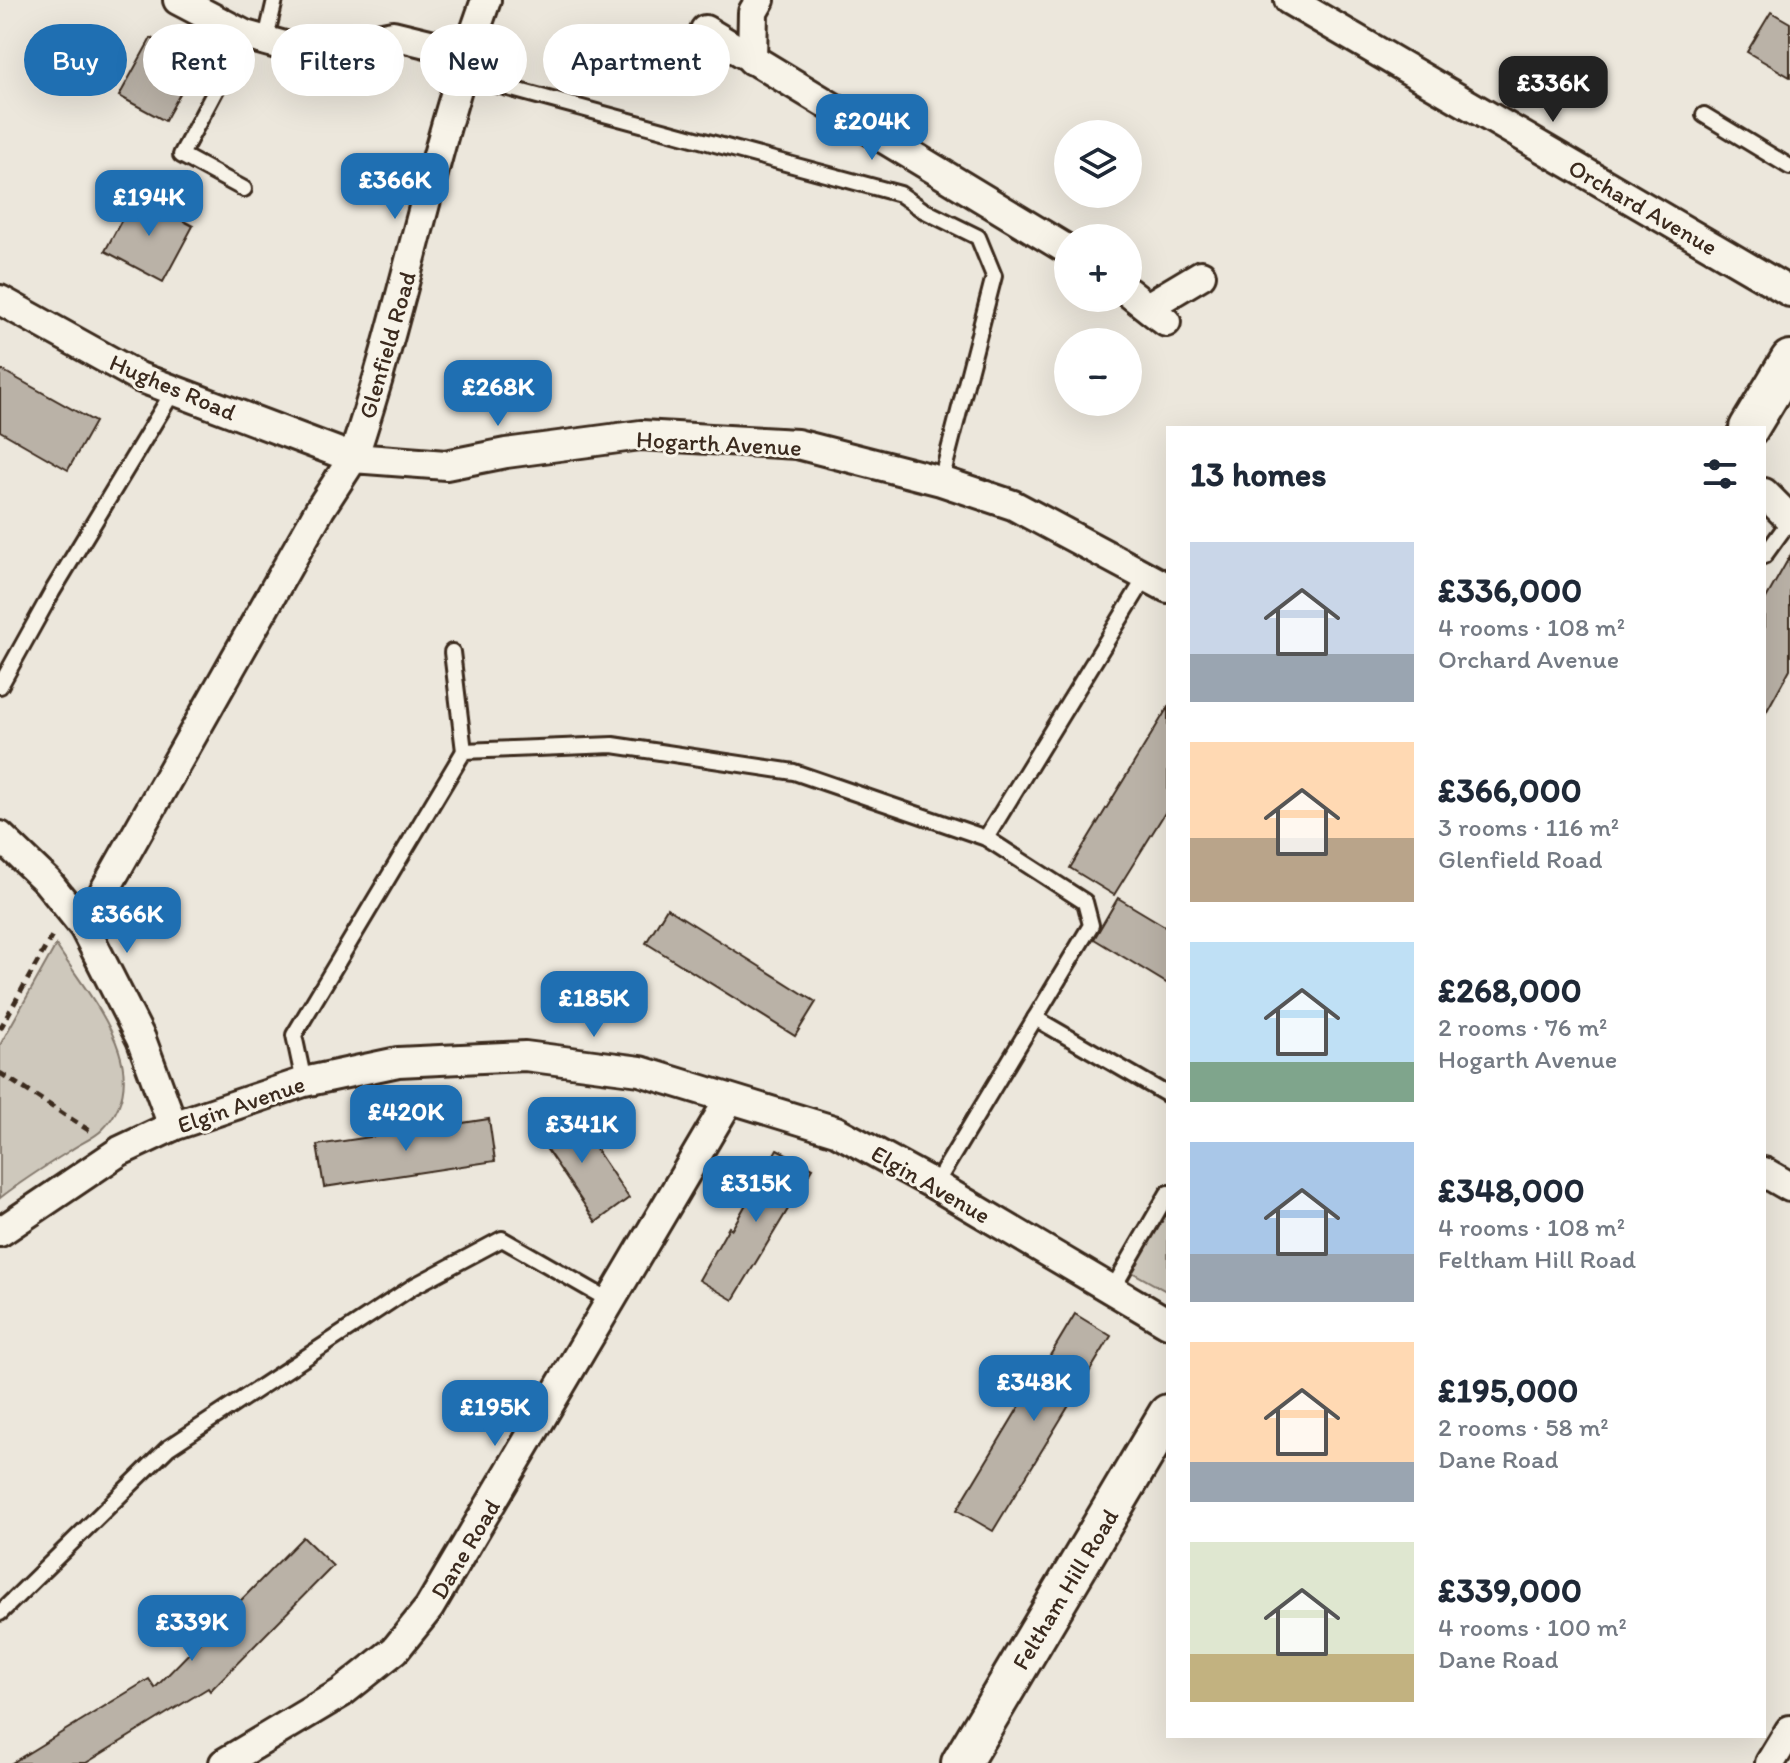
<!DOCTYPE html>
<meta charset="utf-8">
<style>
body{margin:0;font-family:Itim,sans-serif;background:#f6f6f7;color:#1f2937;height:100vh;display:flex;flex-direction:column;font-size:30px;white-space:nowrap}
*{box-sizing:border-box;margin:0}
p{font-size:26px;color:#747a83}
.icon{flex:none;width:44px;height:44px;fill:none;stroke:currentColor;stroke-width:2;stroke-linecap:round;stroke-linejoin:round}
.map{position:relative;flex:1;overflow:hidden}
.drawer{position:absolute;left:1166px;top:426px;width:600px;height:1312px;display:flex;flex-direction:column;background:#fff;border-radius:0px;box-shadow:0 8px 32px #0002}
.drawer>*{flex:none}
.top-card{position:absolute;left:24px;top:24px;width:760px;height:72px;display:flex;gap:16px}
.tools{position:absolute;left:1054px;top:120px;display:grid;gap:16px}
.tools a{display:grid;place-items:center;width:88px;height:88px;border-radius:50%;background:#fff;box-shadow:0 8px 32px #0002;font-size:40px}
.price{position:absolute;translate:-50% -68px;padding:0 18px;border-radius:16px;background:#1f6fb2;color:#fff;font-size:26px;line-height:52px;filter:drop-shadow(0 2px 4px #0008)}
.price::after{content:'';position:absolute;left:50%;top:48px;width:24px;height:18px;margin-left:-12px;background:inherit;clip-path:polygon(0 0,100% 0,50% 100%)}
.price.active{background:#222;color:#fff}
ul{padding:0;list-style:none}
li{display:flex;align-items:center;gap:24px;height:200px;padding:0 24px}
li span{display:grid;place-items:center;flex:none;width:224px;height:160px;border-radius:0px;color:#555}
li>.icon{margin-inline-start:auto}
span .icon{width:96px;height:96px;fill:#fffc;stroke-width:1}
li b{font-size:34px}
h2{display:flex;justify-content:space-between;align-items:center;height:96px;padding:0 24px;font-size:34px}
.chip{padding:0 28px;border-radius:36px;background:#fff;box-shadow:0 8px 32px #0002;font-size:28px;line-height:72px}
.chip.active{background:#1f6fb2;color:#fff}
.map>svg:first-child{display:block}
.green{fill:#cec8bc;stroke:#84796d;stroke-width:2}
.building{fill:#bab2a7;stroke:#3b2a1e;stroke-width:2}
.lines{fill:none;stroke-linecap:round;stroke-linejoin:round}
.lane-casing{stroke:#3b2a1e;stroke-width:20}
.street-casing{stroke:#3b2a1e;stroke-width:34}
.secondary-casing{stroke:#3b2a1e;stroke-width:44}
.path{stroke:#3b2a1e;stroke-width:5;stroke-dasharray:8 6;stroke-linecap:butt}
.lane{stroke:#f7f3e8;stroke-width:14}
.street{stroke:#f7f3e8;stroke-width:28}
.secondary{stroke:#f7f3e8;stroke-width:38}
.labels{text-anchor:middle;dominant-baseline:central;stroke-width:6;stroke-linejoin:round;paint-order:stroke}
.street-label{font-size:24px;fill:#3b2a1e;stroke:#f7f3e8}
</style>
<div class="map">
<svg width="1790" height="1763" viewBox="0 0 1790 1763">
<rect width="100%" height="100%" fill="#ece7dc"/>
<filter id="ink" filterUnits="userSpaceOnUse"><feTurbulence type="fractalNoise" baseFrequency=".0125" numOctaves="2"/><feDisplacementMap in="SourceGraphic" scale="16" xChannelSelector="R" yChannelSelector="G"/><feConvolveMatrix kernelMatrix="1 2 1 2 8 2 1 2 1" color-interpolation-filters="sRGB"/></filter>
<g filter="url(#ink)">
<!-- green -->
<g class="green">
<path d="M56,945C88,996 160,1072 102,1130C94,1138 81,1143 71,1150C47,1165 23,1180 0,1198V1045Z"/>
<path d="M1168,1211V1292L1132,1272Z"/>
</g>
<!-- building -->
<g class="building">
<path d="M1771,12L1790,23V77L1747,52Z"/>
<path d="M151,38L197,63L165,121L119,96Z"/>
<path d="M135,195L193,226L163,282L105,251Z"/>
<path d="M0,369L95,422L68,470L0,431Z"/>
<path d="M1790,556V669L1764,716V602Z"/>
<path d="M1168,707V808L1114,895L1070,868Z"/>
<path d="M1118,898L1168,928V984L1094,939Z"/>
<path d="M667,908L816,1002L795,1036L646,943Z"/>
<path d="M569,1109L629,1198L596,1222L535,1132Z"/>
<path d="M489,1119L495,1161L324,1187L317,1145Z"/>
<path d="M777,1149L813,1168L733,1300L699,1280L729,1227L732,1229Z"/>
<path d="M1075,1314L1111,1336L993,1531L957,1510Z"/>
<path d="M303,1537L333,1566L210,1691L208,1688L86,1763H12L149,1679L155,1688Z"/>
</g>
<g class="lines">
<defs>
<g id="lane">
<path d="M265,43L275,0"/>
<path d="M460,75L900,194L923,210L978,237L994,276L941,481"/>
<path d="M1704,115L1790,167"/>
<path d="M244,189L181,155L245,35"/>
<path d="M1764,556L1790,520"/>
<path d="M452,652L464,751"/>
<path d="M0,686L52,592L174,390"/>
<path d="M986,838L1147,575"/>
<path d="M1035,1018L1168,1095"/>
<path d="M304,1082L294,1035L464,751L613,745L794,772L986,838L1085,902L1091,925L935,1185"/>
<path d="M1112,1290L1168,1193"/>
<path d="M0,1613L168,1448L414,1286L502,1239L612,1302"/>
</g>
<g id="street">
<path d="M178,0L245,35L306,52L393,35L467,53"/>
<path d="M1289,0L1790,292"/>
<path d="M705,30L1068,250"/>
<path d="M752,60L753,12L760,0"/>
<path d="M1128,292L1166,322"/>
<path d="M0,300L139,377L353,458C404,307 432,150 486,0"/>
<path d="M1149,306L1201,275"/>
<path d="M1764,493L1790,519"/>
<path d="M0,836L47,881L84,927L141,1039L173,1126"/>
<path d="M84,927L320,509L353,458L446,465L506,453L641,435L797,444L941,481L1013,505L1168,588"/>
<path d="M1764,1172L1790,1187"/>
<path d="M0,1232L120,1151L173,1126L304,1082L398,1062L525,1056L640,1071L836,1131L935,1185L1168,1323"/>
<path d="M224,1763L341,1693L395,1650L429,1608L729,1100"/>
<path d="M1770,1763L1790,1730"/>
</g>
<g id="secondary">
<path d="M1749,428L1790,360"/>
<path d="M961,1763L1168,1414"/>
</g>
</defs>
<!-- lane casing -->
<use href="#lane" class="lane-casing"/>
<!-- street casing -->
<use href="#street" class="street-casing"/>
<!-- secondary casing -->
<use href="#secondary" class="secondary-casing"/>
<!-- path -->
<g class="path">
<path d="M0,1029L53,934"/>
<path d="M0,1073L93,1133"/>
</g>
<!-- lane -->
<use href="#lane" class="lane"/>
<!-- street -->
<use href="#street" class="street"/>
<!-- secondary -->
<use href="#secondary" class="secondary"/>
</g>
</g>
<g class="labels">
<!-- street labels -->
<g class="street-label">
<text transform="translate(1643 207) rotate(30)">Orchard Avenue</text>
<text transform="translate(387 345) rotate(-74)">Glenfield Road</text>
<text transform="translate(173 387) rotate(23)">Hughes Road</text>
<text transform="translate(719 443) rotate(3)">Hogarth Avenue</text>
<text transform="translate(241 1104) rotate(-19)">Elgin Avenue</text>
<text transform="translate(931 1184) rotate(30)">Elgin Avenue</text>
<text transform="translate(465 1549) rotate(-59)">Dane Road</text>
<text transform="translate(1065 1589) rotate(-59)">Feltham Hill Road</text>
</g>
</g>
</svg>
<div class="tools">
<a><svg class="icon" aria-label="layers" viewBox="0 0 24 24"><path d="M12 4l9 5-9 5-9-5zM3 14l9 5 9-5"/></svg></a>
<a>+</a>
<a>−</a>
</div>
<b class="price active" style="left:1553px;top:124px">£336K</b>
<b class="price" style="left:872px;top:162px">£204K</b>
<b class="price" style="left:395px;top:221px">£366K</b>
<b class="price" style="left:149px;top:238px">£194K</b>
<b class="price" style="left:498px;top:428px">£268K</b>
<b class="price" style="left:127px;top:955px">£366K</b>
<b class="price" style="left:594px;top:1039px">£185K</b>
<b class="price" style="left:406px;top:1153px">£420K</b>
<b class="price" style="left:582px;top:1165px">£341K</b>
<b class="price" style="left:756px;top:1224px">£315K</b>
<b class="price" style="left:1034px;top:1423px">£348K</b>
<b class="price" style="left:495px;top:1448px">£195K</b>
<b class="price" style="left:192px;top:1663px">£339K</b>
<div class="top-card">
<a class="chip active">Buy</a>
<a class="chip">Rent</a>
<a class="chip">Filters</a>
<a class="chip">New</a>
<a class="chip">Apartment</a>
</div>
<section class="drawer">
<h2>13 homes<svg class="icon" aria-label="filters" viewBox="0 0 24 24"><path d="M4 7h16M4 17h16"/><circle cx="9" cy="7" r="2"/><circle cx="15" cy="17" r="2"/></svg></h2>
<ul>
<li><span style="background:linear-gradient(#c9d6e8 70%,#9aa5b1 0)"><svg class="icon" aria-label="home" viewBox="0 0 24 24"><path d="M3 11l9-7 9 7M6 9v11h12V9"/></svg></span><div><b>£336,000</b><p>4 rooms · 108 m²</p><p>Orchard Avenue</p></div></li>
<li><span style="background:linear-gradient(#ffd9b3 60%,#b9a48a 0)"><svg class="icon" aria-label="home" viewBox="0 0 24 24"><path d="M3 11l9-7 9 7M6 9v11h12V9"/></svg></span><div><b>£366,000</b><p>3 rooms · 116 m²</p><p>Glenfield Road</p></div></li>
<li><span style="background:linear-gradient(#bfe0f5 75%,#7fa58c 0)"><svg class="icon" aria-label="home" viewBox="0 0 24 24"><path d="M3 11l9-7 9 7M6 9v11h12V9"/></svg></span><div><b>£268,000</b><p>2 rooms · 76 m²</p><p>Hogarth Avenue</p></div></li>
<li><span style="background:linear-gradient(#a9c7e8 70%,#9aa5b1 0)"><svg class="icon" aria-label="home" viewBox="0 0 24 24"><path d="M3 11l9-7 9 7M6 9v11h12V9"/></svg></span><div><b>£348,000</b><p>4 rooms · 108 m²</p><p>Feltham Hill Road</p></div></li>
<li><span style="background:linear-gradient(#ffd9b3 75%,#9aa5b1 0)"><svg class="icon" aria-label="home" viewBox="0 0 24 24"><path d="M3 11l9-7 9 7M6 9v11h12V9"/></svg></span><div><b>£195,000</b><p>2 rooms · 58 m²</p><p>Dane Road</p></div></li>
<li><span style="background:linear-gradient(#dfe7d0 70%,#c2b280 0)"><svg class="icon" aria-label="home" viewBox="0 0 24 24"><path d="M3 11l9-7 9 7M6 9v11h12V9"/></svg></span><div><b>£339,000</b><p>4 rooms · 100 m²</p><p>Dane Road</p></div></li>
</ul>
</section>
</div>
